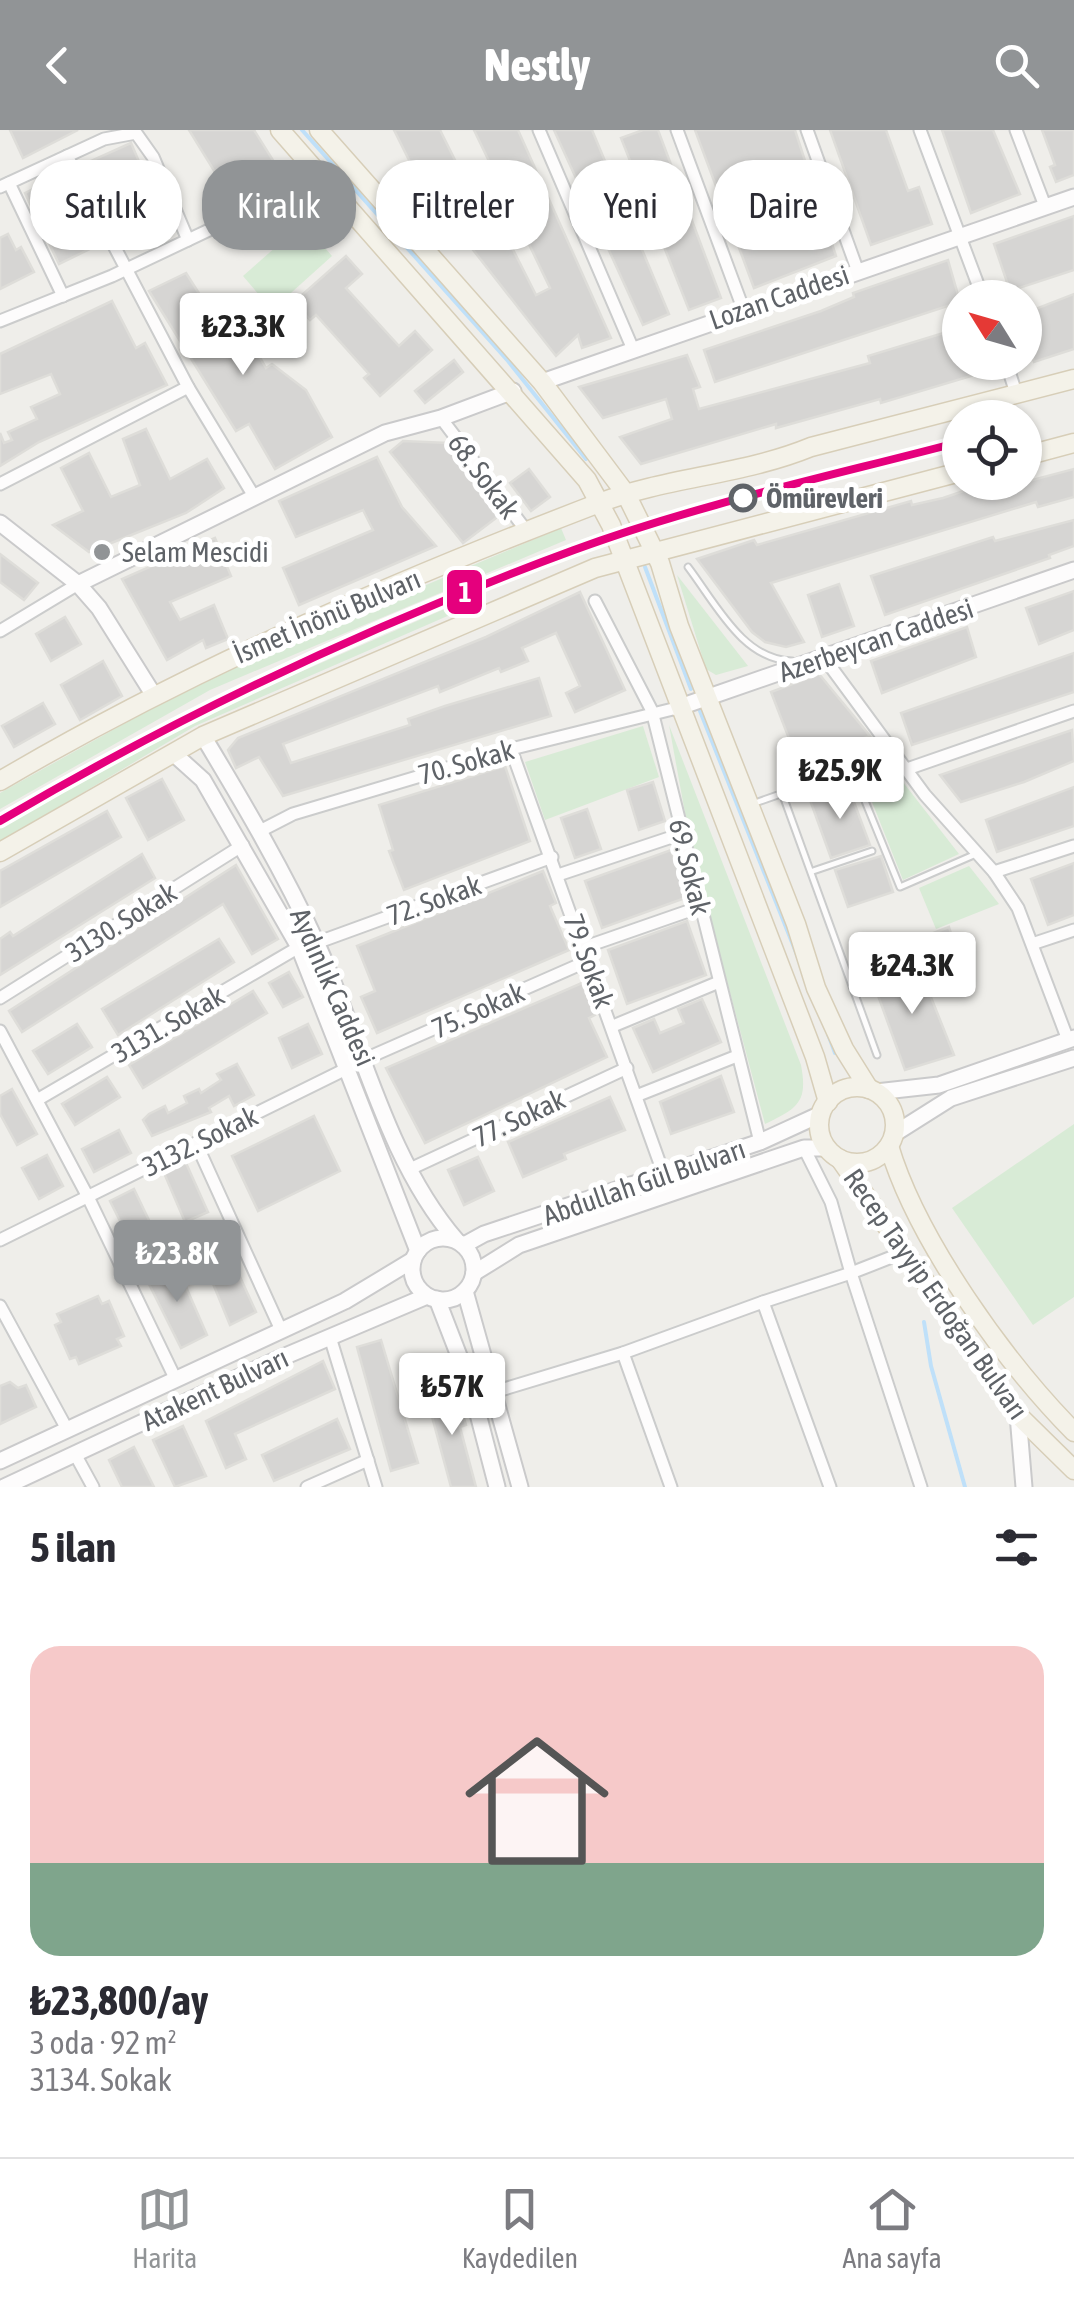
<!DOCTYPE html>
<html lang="tr">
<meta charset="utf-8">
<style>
body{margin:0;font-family:"Asap Condensed",sans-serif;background:#f2f2f3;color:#2b2b33;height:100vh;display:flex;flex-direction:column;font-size:38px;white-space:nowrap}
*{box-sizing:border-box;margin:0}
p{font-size:32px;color:#7c7c81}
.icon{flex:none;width:55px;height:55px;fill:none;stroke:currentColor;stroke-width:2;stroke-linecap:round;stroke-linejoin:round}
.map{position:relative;height:1357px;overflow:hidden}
.sheet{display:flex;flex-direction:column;background:#fff;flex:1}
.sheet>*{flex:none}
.hud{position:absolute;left:30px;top:30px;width:1015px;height:90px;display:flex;gap:20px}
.needle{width:65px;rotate:307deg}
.tools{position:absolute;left:942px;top:150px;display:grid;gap:20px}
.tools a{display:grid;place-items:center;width:100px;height:100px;border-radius:50%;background:#fff;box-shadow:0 2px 8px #0004;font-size:50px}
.price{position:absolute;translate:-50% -85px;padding:0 22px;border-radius:10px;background:#fff;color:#222;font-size:32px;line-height:65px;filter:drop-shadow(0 2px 5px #0008)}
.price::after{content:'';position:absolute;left:50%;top:60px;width:30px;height:22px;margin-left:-15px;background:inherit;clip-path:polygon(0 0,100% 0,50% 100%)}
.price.selected{background:#919496;color:#fff}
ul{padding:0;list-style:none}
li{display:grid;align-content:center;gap:20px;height:530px;padding:0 30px}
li+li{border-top:2px solid #e1e1e2}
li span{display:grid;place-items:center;height:310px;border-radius:30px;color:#555}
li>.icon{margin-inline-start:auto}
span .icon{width:180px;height:180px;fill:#fffc;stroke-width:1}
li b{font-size:42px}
h2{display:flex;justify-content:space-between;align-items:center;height:120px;padding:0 30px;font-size:42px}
.pill{padding:0 35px;border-radius:40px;background:#fff;box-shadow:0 2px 8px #0004;font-size:35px;line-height:90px}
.pill.selected{background:#919496;color:#fff}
header{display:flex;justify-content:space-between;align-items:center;height:130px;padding:0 30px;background:#919496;color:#fff;font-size:45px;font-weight:800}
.dock{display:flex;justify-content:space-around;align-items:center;height:140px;border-top:2px solid #e1e1e2;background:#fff;font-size:28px;color:#7c7c81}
.dock a{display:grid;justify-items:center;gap:5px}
.dock .selected{color:#919496}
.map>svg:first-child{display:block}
.green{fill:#d8ebd6}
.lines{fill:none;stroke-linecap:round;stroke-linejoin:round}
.stream{stroke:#bfe0f9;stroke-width:4}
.building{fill:#d6d5d3;stroke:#deddd9;stroke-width:2.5}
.lane-casing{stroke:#cbcccc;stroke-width:9}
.street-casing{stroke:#cbcccc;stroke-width:15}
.secondary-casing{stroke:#cacacb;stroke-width:19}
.primary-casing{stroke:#d7ceb8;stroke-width:21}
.lane{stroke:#fdfcfc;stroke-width:5}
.street{stroke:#fdfcfc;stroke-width:11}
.secondary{stroke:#fdfcfc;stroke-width:15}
.primary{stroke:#f4f2e9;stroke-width:18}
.tram-1-casing{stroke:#fff;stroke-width:15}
.tram-1{stroke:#e5007d;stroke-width:8}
.stop-dot{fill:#fff;stroke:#5f6368;stroke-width:5}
.poi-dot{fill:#919496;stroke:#fff;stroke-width:4}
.labels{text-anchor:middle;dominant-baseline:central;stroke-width:10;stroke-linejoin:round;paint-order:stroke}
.street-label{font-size:28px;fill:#5f6368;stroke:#fff}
.stop-label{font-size:28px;font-weight:bold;fill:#5f6368;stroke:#fff;text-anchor:start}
.poi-label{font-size:28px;fill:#5f6368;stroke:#fff;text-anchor:start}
.line-badge{stroke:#fff;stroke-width:4}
.badge-label{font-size:28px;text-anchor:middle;font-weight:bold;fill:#fff}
</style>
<header><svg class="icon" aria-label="back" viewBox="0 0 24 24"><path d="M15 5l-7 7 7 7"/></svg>Nestly<svg class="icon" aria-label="search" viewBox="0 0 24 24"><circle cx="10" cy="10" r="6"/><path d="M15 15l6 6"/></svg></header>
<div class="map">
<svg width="1074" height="1357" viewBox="0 0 1074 1357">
<rect width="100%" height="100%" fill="#efeeea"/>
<!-- green -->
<g class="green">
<path d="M303,93L332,126L272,180L243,146Z"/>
<path d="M561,398L566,410L210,560L0,679V663L206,548Z"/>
<path d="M677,445L748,536L716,545L706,539Z"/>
<path d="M456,474L459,481L195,596L0,712V698L202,585Z"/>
<path d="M669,595L801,935C808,972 798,978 765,994L691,716Z"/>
<path d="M643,596L659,647L545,690L525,632Z"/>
<path d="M881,624L959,724L903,750L857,634Z"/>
<path d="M969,736L999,774L936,799L919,758Z"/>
<path d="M1074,994V1167L1033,1195L952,1078Z"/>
</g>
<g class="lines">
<!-- stream -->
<g class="stream">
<path d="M302,0L508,231L586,329"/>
<path d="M645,437L691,559"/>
<path d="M700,581L799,830"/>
<path d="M828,904L835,923"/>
<path d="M924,1192L931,1236L965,1357"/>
</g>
</g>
<!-- building -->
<g class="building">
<path d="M10,0H78L23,28Z"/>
<path d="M189,0H254L276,35L229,65Z"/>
<path d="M394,0H440L460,40L496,86L536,165L550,158L474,0H518L611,208L582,218L578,205L556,226L420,52Z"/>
<path d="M554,0H592L669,184L643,195Z"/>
<path d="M643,0H658L721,168L689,180L621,8Z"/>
<path d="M695,0H795L836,126L754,158Z"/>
<path d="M830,0H886L908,61L919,57L932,94L871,115Z"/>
<path d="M942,0H993L1020,64L971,83Z"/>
<path d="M1042,0H1074V45L1056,52L1050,37L1055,35Z"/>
<path d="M131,13L140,34L136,36L166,94L124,113L100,52L94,55L84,34Z"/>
<path d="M64,44L98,115L59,134L25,63Z"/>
<path d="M1074,86V140L1010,161L994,114Z"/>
<path d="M8,104L16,120L21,117L34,142L0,159V108Z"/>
<path d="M346,126L362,144L346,158L399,216L415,201L432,220L380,266L364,248L369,244L316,185L310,190L294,172Z"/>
<path d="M948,130L960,172L715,252L704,220L821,181L854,167L853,163Z"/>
<path d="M186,143L237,223L252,214L266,238L272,234L306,260L332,307L275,339L249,294L236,301L149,161Z"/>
<path d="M1074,164V219L1034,232L1025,204V183Z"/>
<path d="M112,171L136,218L145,213L167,255L39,312L0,336V303L4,313L12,310L8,302L37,289L31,277L60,264L51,244L0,264V224Z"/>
<path d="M960,198V232H975L978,244L881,273L880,269L776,298V294L641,334L620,307L672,289L666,269L603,288L579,257L687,225L700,257L693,259L699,279L870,233L868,226Z"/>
<path d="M454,230L463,242L425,273L415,261Z"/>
<path d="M146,299L170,349L207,329L224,358L186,383L89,422L53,395L83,381L61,338L89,323L111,367L140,355L123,309Z"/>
<path d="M403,311L448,313L500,385L463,413L390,322Z"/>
<path d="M377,327L402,377L436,416L299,475L283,438L373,400L363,380L296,407L279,371Z"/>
<path d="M529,339L550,367L531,381L510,353Z"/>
<path d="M1074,339V367L1038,377L1036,372L771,453L804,512L786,517L765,512L752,502L697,429L754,410L757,415L911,371L912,375L943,368L990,352H1025Z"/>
<path d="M1074,390V416L1049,425L1050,428L885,485L871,446L993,407L995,411Z"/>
<path d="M215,408L231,446L170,472L180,490L214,475L228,509L206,518L203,510L167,530L122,449Z"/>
<path d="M0,424L38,453L24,470L0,452Z"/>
<path d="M839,454L854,496L822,507L808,465Z"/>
<path d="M1074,461V500L1039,514L1026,478Z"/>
<path d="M580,462L625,560L575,582L566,563L580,556L556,503L522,518L528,531L501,542L499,538L440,562L438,556L283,614L291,633L410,595L408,589L445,576L539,548L551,586L283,666L259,627L236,638L228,620L238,608L486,507Z"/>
<path d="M65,487L81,514L51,531L36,504Z"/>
<path d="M967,497L976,527L882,563L871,531Z"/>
<path d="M1074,523V562L912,615L901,583Z"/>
<path d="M103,531L122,566L80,590L61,555Z"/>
<path d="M819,544L870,606L798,632L771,562Z"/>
<path d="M43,573L55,594L14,617L2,596Z"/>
<path d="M1072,600L1074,631L1024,652L961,672L940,645Z"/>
<path d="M505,636L530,711L404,760L389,721L393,720L379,675Z"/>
<path d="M162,649L184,690L148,710L126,668Z"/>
<path d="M653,652L665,691L639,700L627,660Z"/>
<path d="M848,656L870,715L831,728L810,670Z"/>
<path d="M1074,657V696L997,722L986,690Z"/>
<path d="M587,679L601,719L575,728L561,688Z"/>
<path d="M107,681L121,707L0,777V741Z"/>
<path d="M671,720L688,767L602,798L585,751Z"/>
<path d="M142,724L155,748L0,845V809L10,802L13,806Z"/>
<path d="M881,726L893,762L848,777L835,740Z"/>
<path d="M1074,733V785L1048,795L1031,749Z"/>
<path d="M236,735L278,809L252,824L223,774L22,902L9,881Z"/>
<path d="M543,741L556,773L550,776L569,820L377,903L361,867L375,861L357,816Z"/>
<path d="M687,791L706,845L627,874L608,820Z"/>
<path d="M949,797L964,845L948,851L941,832L920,840L910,812Z"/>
<path d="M219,809L234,832L118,905L102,879Z"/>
<path d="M917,832L954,925L905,940L872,849Z"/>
<path d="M289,842L303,867L283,877L269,853Z"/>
<path d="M582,853L595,885L589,888L607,927L425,1013L386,938Z"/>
<path d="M253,861L267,883L143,958L129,935Z"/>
<path d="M702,869L721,912L653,942L633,898L654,889L660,903L684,893L678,879Z"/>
<path d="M77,894L92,917L48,944L33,921Z"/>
<path d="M308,894L322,924L292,938L279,908Z"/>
<path d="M237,934L254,965L234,976L229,966L209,978L211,982L152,1006L143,990L149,984L165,976L168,983L187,973L184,966L199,959L201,963L221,950L217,944Z"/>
<path d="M721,946L734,982L671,1004L660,972Z"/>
<path d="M107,947L120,967L75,995L62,974Z"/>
<path d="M12,959L37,1004L17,1015L0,984V966Z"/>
<path d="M610,967L625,1000L564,1024L566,1029L523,1047L508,1012Z"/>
<path d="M314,986L340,1041L258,1081L232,1026Z"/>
<path d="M119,1000L131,1023L94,1042L82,1019Z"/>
<path d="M47,1025L63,1056L39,1069L22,1038Z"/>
<path d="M478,1027L494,1061L464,1075L448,1040Z"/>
<path d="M186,1033L208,1082L185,1092L164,1043Z"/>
<path d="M134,1059L157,1107L134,1119L110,1071Z"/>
<path d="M226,1116L256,1182L230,1195L202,1127Z"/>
<path d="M176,1134L207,1205L181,1218L146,1148Z"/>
<path d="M98,1166L102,1174L109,1171L124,1206L117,1209L121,1216L79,1234L76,1227L70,1229L55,1195L61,1192L57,1184Z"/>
<path d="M381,1210L418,1333L391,1341L357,1217Z"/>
<path d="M323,1231L335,1259L235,1304L246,1329L226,1338L206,1291Z"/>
<path d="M10,1252L18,1258L26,1255L36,1277L0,1294V1256Z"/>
<path d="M456,1260L466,1295L460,1297L476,1357H451L427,1268Z"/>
<path d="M337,1289L350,1319L274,1351L262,1325Z"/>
<path d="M183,1296L206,1346L175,1357L153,1310Z"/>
<path d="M134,1317L154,1357H122L109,1330Z"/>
</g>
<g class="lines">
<defs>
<g id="lane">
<path d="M688,437C716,474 743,530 792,531"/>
<path d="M782,663L877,925"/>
<path d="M752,674L852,639L900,757L976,724"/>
<path d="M813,741L872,721"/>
</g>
<g id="street">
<path d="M539,0L632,217"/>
<path d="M677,0L744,181"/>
<path d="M807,0L857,139"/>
<path d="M920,0L983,168"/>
<path d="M1016,0L1045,76"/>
<path d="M67,26L188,257L255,368"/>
<path d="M9,53L63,166"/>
<path d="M0,57L104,9L136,3L153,27L188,110"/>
<path d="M0,191L112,146L323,46"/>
<path d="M1006,232L1016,263"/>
<path d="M441,288L528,403"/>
<path d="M0,354L188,257"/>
<path d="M595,471L652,581L760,1012"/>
<path d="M0,501L78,454"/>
<path d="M825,529L925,665L994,742L1018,778L1068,910"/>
<path d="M511,619L664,1045"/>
<path d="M907,639L1074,581"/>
<path d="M260,701L293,684L511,619L677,578"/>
<path d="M994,742L1074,716"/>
<path d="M558,745L681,704"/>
<path d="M316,813L552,727"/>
<path d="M1035,813L1074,800"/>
<path d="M585,817L700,777"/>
<path d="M0,868L243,715"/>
<path d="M613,896L719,852"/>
<path d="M0,901L88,1067L176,1250"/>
<path d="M365,929L590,830"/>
<path d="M636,966L737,926"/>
<path d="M37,970L299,817"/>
<path d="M196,1013L281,1200"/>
<path d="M410,1039L627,938"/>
<path d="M0,1110L346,939"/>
<path d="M907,1121L851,1143L921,1357"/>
<path d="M763,1172L851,1143L831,1072L804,1018"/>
<path d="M0,1176L68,1301"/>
<path d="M330,1207L376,1357"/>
<path d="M623,1223L671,1357"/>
<path d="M494,1262L623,1223L763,1172L830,1357"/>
<path d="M75,1324L93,1357"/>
<path d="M307,1357L368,1330"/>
</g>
<g id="secondary">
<path d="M542,252L1074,67"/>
<path d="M0,393L78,454L99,478L153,564"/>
<path d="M78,454L385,303L441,288L513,261"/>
<path d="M677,578L1074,440"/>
<path d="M203,606C244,674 284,742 317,814C361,910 386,1029 456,1110"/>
<path d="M173,623L203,650L299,817L418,1121"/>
<path d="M876,962L939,955L1074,908"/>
<path d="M894,1004L951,968L1074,928"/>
<circle cx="443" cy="1139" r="31"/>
<path d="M464,1115L484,1104L760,1012L821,984"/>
<path d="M474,1143L519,1115L804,1018H827"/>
<path d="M465,1161L520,1357"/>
<path d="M437,1169L471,1257L497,1357"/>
<path d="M1018,1285L1024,1357"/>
<path d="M0,1331L345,1171L413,1130"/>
<path d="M4,1357L276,1230L427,1166"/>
</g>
<g id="primary">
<path d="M280,0L587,350L611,395L815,927L828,972"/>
<path d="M319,0L542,252L626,364L660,433L679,496L796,794L816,858L844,919L869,959"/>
<path d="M1025,326L1074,313"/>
<path d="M0,651C190,539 393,452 599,373C667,347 743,345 811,317L1074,249"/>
<path d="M0,722L203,606L595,438L960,342"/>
<circle cx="857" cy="995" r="38"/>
<path d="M889,1016C917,1110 1005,1232 1074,1302"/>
<path d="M840,1029L1018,1285L1074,1340"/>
</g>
</defs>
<!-- lane casing -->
<use href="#lane" class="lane-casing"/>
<!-- street casing -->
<use href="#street" class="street-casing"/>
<!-- secondary casing -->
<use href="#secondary" class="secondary-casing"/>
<!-- primary casing -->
<use href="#primary" class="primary-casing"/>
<!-- lane -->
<use href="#lane" class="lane"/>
<!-- street -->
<use href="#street" class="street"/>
<!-- secondary -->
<use href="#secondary" class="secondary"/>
<!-- primary -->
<use href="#primary" class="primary"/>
<defs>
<path id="tram-1" d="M0,691C182,584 375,493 574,420C699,374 831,346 960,312"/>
</defs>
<!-- tram-1 casing -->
<use href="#tram-1" class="tram-1-casing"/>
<!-- tram-1 -->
<use href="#tram-1" class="tram-1"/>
</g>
<!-- markers -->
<circle class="stop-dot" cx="743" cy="368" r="12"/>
<circle class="poi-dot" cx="102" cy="422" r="10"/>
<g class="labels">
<!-- street labels -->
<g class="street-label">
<text transform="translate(779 167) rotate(-19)">Lozan Caddesi</text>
<text transform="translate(484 346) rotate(53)">68. Sokak</text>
<text transform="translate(327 486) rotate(-23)">İsmet İnönü Bulvarı</text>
<text transform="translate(876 510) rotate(-19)">Azerbeycan Caddesi</text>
<text transform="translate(466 632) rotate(-16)">70. Sokak</text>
<text transform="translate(690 737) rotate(76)">69. Sokak</text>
<text transform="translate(434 770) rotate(-20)">72. Sokak</text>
<text transform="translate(121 792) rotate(-32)">3130. Sokak</text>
<text transform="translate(589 831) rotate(70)">79. Sokak</text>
<text transform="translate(333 857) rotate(66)">Aydınlık Caddesi</text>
<text transform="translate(478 880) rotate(-24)">75. Sokak</text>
<text transform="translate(168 894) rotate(-30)">3131. Sokak</text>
<text transform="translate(519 988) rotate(-25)">77. Sokak</text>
<text transform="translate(200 1011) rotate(-26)">3132. Sokak</text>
<text transform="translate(644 1052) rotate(-19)">Abdullah Gül Bulvarı</text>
<text transform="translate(936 1164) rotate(55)">Recep Tayyip Erdoğan Bulvarı</text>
<text transform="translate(215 1259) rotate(-25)">Atakent Bulvarı</text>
</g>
<!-- stop labels -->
<g class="stop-label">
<text x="766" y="368">Ömürevleri</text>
</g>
<!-- poi labels -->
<g class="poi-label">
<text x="122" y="422">Selam Mescidi</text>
</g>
</g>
<rect class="line-badge" x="445" y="438" width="39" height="48" rx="10" fill="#e5007d"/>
<g class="badge-label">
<text x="465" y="472">1</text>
</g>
</svg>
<div class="tools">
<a><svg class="needle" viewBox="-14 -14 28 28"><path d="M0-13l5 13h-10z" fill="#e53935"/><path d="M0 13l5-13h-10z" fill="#7c7c81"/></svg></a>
<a><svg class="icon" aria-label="locate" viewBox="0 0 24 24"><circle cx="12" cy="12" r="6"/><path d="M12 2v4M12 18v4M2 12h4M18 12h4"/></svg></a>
</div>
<b class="price" style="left:243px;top:248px">₺23.3K</b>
<b class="price" style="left:840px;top:692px">₺25.9K</b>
<b class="price" style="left:912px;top:887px">₺24.3K</b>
<b class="price selected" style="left:177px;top:1175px">₺23.8K</b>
<b class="price" style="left:452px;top:1308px">₺57K</b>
<div class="hud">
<a class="pill">Satılık</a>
<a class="pill selected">Kiralık</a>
<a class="pill">Filtreler</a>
<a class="pill">Yeni</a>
<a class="pill">Daire</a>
</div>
</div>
<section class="sheet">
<h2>5 ilan<svg class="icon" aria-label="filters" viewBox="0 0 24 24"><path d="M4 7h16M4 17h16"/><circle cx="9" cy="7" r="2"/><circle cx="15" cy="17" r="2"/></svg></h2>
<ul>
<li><span style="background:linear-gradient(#f6c9c9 70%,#7fa58c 0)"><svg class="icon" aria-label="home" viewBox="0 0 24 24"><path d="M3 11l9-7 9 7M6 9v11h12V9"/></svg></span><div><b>₺23,800/ay</b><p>3 oda · 92 m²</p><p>3134. Sokak</p></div></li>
</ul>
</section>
<nav class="dock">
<a class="selected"><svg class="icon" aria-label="map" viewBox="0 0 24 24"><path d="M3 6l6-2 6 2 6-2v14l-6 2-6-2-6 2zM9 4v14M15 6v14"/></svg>Harita</a>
<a><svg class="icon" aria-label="saved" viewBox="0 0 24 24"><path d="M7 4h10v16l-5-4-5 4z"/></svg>Kaydedilen</a>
<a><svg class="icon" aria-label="home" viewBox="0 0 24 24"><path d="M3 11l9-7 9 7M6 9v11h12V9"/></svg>Ana sayfa</a>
</nav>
